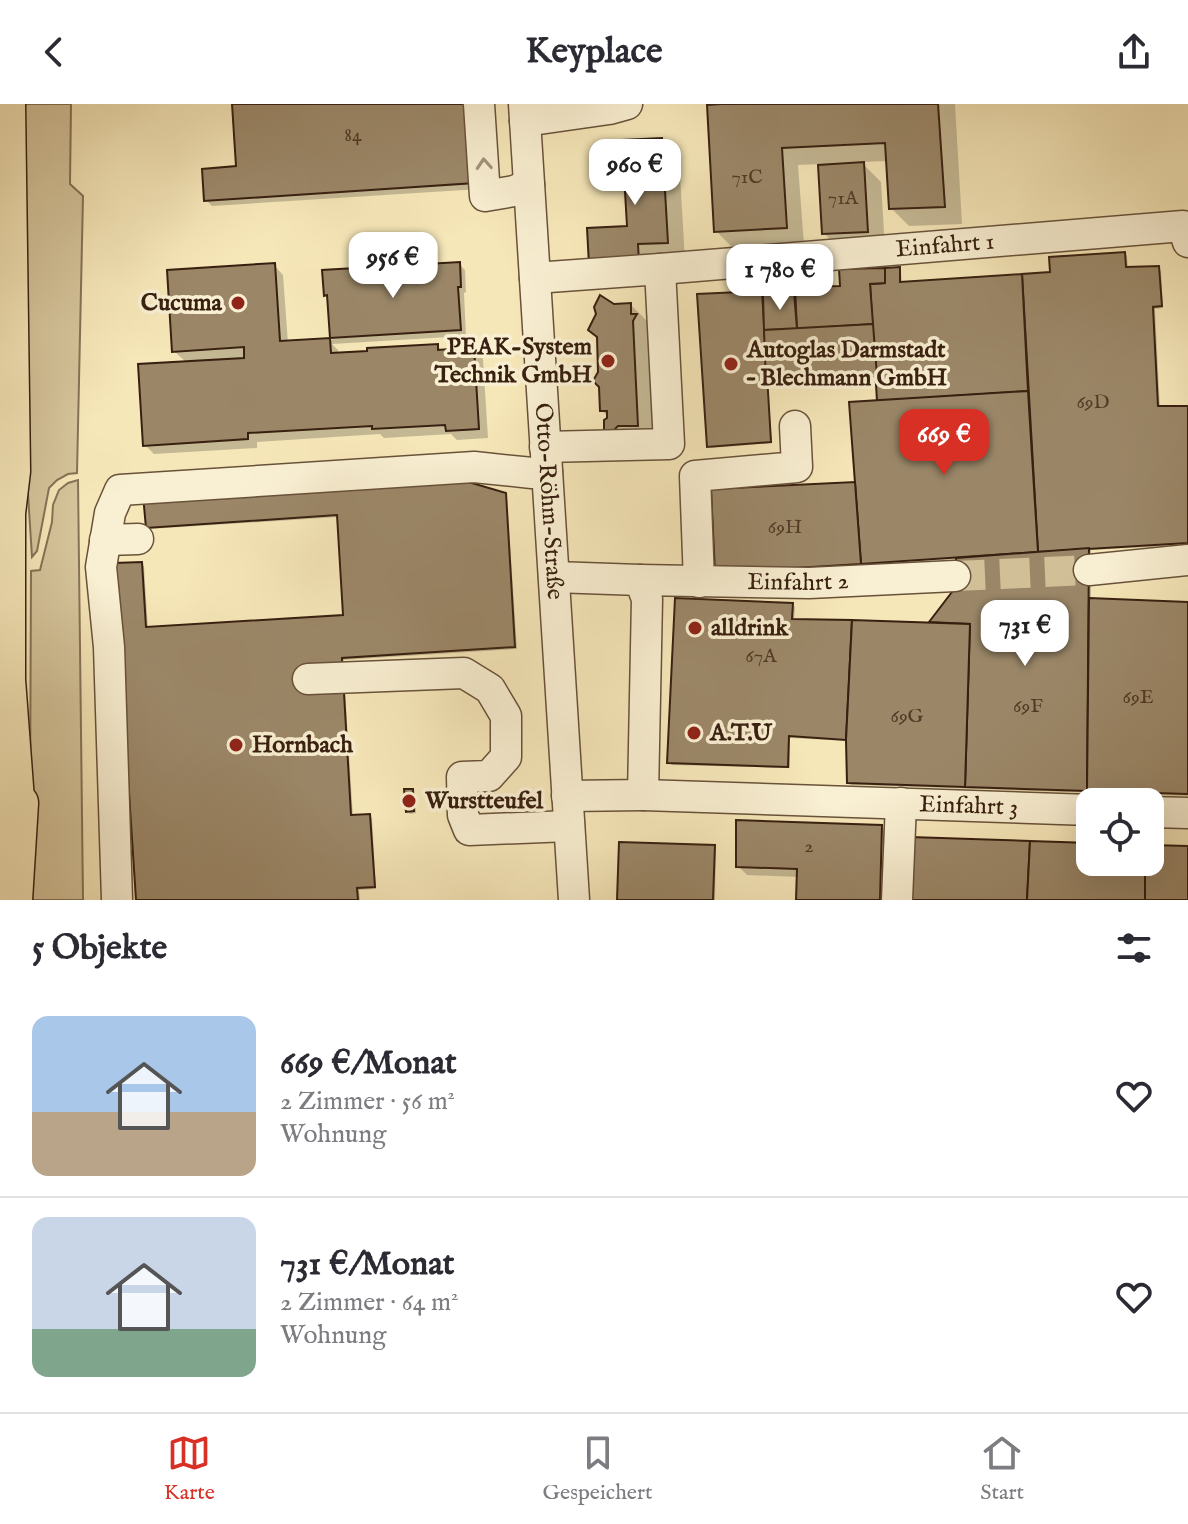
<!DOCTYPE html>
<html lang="de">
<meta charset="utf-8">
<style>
body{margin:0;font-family:"IM FELL English",serif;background:#f2f2f3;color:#2b2b33;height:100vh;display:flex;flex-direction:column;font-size:30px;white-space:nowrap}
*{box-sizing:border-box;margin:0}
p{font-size:26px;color:#7c7c81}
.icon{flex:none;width:44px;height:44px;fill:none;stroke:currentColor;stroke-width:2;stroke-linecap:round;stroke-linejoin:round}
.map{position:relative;height:796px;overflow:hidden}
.panel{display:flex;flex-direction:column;background:#fff;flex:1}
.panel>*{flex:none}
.controls{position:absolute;left:1076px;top:684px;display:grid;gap:16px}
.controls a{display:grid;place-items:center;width:88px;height:88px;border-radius:16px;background:#fff;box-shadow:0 8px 32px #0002;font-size:40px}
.price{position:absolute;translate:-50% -68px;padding:0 18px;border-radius:16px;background:#fff;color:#222;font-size:26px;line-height:52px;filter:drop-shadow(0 2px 4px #0008)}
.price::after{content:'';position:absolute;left:50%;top:48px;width:24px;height:18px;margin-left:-12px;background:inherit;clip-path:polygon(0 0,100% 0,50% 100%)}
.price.current{background:#d93025;color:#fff}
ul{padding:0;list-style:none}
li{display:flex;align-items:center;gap:24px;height:200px;padding:0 32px}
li+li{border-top:2px solid #e1e1e2}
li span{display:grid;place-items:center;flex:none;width:224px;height:160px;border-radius:16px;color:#555}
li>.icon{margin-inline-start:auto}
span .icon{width:96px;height:96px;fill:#fffc;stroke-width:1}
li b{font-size:34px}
h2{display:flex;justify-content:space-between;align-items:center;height:96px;padding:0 32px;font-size:34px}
header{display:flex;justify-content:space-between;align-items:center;height:104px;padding:0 32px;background:#fff;font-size:36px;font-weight:700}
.tabs{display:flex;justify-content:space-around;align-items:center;height:112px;border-top:2px solid #e1e1e2;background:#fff;font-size:22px;color:#7c7c81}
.tabs a{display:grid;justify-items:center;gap:4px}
.tabs .current{color:#d93025}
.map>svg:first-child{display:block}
.green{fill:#d6c59c;stroke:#877256;stroke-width:2}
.shadow{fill:#0003}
.building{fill:#9b8768;stroke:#382010;stroke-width:2}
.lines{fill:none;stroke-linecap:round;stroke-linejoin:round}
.minor-tunnel{stroke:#d0bf97;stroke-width:30;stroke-dasharray:30 15;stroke-linecap:butt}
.minor-casing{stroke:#68523a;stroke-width:33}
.major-casing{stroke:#382010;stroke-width:41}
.minor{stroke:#f9efd2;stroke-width:30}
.major{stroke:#f6e7b9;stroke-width:38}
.oneway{stroke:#a2927b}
.poi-dot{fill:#8f2418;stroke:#f9efd2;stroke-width:3}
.labels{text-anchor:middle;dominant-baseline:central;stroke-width:7;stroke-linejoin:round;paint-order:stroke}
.number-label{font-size:20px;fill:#513a26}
.street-label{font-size:24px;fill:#382010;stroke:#f9efd2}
.poi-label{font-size:24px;font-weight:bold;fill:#382010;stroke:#f9efd2;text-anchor:start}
</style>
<header><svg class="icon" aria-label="back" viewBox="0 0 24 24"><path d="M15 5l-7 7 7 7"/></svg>Keyplace<svg class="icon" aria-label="share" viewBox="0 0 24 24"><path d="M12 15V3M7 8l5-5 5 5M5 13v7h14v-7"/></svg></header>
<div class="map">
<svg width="1188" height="796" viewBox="0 0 1188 796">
<rect width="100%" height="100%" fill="#f6e7b9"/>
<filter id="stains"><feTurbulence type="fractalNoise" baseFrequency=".0025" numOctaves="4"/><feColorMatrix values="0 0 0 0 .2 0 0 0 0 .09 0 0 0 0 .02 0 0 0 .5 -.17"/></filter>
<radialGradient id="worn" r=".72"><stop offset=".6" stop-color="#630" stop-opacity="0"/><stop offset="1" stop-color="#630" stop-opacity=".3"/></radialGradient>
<!-- green -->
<g class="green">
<path d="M16,0H71L70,80L83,92L77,369L68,370L57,376L49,384L37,447L32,453L26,359Z"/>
<path d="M78,376L83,796H24L30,705L31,467L40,466L52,418L53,401L59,386L68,379Z"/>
</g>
<!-- shadow -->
<g class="shadow">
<path d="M234,0H474L480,85L212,102L206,96L238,64Z"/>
<path d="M745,0H955L962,120L909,122L891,104L888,57L861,58L881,78L885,145L841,147L824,129L820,60L798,61L804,141L734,145L716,127Z"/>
<path d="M661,36L679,54L685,156L656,176L589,126L629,124Z"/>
<path d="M1125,150L1127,152L1128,165L1158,164L1161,167L1163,204L1155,205L1160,304H1188V441L1091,446V496L1188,500V692L851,681L849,679L848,637L790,634V664L672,661L669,658L792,501L795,503L794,517L930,520L957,485L958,455L720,471L857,380L879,299V273L768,281L772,339L711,344L709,342L761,189L764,193L796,191L842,184L899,165L901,168L902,180L1052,170Z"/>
<path d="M459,160L465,166L466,188L464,189L466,232L332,240L338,246L339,251L437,242L443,247L474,246L483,255L488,334L457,336L451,330L384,334L380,330L257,338V344L154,350L145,341L187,259L174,247L274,161L283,171L288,239L332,236L329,194L326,191Z"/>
<path d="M631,201L648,218V225L653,230L655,339L606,325L610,314L602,307L600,269L614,202Z"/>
<path d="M505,391L507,394L517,545L343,556L353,713L369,712L372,714L376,785L359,786L360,796H138L141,460L144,462L148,525L345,513L339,413L150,425L148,423Z"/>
<path d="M412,687L414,689L416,709L410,710L408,707Z"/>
<path d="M881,723L891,732L889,796H798L799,773L747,771L738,762Z"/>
<path d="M714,743L716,745L715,796H619Z"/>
</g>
<!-- building -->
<g class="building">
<path d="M232,0H470L475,79L204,97L202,65L236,62Z"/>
<path d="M720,0H938L945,103L889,105L885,39L782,44L787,124L714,128L707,1Z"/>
<path d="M662,34L668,139L638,140L639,159L589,161L587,124L627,122L622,36Z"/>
<path d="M864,58L868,128L822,130L818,61Z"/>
<path d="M1125,148L1126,163L1159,162L1162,202L1153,203L1158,302H1188V439L1038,448L1022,170L1050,168L1049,153Z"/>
<path d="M460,158L461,183H458L461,226L330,234L327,191L324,192L322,166Z"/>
<path d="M275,159L280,237L330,234L331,249L367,247V244L438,240V246L474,243L479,325L446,327L445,321L372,325V322L248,329V335L143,342L138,260L244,254V243L172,248L167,166Z"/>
<path d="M900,163V178L1022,170L1028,287L877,297L870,180L885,179V164Z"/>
<path d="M885,164V179L870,180L873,220L797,225L795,183L840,182L839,165Z"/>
<path d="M762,187L771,338L707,343L697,190Z"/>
<path d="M794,189L797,225L764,226L763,191Z"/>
<path d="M600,191L614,200L631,199V210H637L633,217L638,322H618L610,330L604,326V316L607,314V307H600L599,283L593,277L598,268L597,233L588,226L596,210L594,203Z"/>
<path d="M873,220L877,272L766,279L764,226Z"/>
<path d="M1028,287L1038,448L861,460L849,298Z"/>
<path d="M448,372L506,389L515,543L342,554L351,711L370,710L375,783L357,784L358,796H136L114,459L142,458L146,523L343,511L337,411L146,424L143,391Z"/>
<path d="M855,378L861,460L715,469L711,385Z"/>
<path d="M1089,444L1087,687L965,683L970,520L929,518L955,484L956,454Z"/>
<path d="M675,494L793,499L792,515L852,516L846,636L789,632L788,663L667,659Z"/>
<path d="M1089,494L1188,498V690L1087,687Z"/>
<path d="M852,516L970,520L965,683L847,679L846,636Z"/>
<path d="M404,685H413L414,707L406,708Z"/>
<path d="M736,716L882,721L880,796H796L797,765L736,763Z"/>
<path d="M910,733L1030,737L1027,796H908Z"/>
<path d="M1030,737L1090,739V758H1145V796H1027Z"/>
<path d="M619,738L715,741L713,796H617Z"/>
<path d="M1150,741L1188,742V796H1145V758H1150Z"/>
</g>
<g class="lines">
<!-- minor-tunnel -->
<path class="minor-tunnel" d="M955,472L1089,466"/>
<defs>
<g id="minor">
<path d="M479,0L485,92L514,87L529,81"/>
<path id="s1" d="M524,0L574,796"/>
<path d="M525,17L609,5L627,0"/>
<path id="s2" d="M660,165L1183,122L1188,138"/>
<path d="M535,174L660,165L669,340L545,343"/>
<path d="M105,436L138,435"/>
<path d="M1089,466L1188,456"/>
<path d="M554,473L640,476L647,495L643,691L567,692"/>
<path id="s3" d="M640,476L809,479L955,472"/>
<path d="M699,478L695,372L797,363L795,322"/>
<path d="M308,575L464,569L490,585L506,612V653L489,672L462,673L463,711L469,726L569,722"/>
<path id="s4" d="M643,691L1090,706"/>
<path d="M1150,708L1188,709"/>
<path d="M117,796L109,543L101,463L110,409L120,386L474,363L532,369L547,368"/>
<path d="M897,796L901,699"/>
</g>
<g id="major">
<path d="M6,0L11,367L6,409V576L17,723"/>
<path d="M13,796L19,699"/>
</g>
</defs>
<!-- minor casing -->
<use href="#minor" class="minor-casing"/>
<!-- major casing -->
<use href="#major" class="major-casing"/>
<!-- minor -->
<use href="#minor" class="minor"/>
<!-- major -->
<use href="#major" class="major"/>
</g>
<!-- one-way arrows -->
<defs><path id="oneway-chevron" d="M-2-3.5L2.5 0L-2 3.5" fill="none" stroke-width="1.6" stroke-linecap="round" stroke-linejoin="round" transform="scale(2)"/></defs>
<use class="oneway" href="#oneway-chevron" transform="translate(484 60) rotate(-94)"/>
<!-- markers -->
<g class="poi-dot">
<circle cx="238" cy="199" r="8"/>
<circle cx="608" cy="257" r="8"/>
<circle cx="731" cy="260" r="8"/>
<circle cx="695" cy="524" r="8"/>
<circle cx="694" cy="629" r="8"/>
<circle cx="236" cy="641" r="8"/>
<circle cx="409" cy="697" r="8"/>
</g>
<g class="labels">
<!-- number labels -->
<g class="number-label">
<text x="353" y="31">84</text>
<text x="747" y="73">71C</text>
<text x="843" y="94">71A</text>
<text x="1093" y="298">69D</text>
<text x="785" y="423">69H</text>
<text x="761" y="552">67A</text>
<text x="1138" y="593">69E</text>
<text x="1028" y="602">69F</text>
<text x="907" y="612">69G</text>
<text x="809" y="742">2</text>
</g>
<!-- street labels -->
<g class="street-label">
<text stroke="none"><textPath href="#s2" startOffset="286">Einfahrt 1</textPath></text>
<text stroke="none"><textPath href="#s1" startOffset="398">Otto-Röhm-Straße</textPath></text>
<text stroke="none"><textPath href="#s3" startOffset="158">Einfahrt 2</textPath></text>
<text stroke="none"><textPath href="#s4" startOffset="326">Einfahrt 3</textPath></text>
</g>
<!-- poi labels -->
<g class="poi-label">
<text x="222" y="199" text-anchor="end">Cucuma</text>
<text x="592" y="243" text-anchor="end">PEAK-System<tspan x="592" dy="28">Technik GmbH</tspan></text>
<text x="747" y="246">Autoglas Darmstadt<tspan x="747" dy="28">– Blechmann GmbH</tspan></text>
<text x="711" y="524">alldrink</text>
<text x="710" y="629">A.T.U</text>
<text x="252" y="641">Hornbach</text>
<text x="425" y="697">Wurstteufel</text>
</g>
</g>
<rect width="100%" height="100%" filter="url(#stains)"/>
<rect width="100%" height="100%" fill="url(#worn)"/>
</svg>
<div class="controls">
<a><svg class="icon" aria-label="locate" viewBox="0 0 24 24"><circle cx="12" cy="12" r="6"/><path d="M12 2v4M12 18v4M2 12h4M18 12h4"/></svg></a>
</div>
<b class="price" style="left:635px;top:103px">960 €</b>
<b class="price" style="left:393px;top:196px">956 €</b>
<b class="price" style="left:780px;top:208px">1 780 €</b>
<b class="price current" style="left:944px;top:373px">669 €</b>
<b class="price" style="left:1025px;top:564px">731 €</b>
</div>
<section class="panel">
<h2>5 Objekte<svg class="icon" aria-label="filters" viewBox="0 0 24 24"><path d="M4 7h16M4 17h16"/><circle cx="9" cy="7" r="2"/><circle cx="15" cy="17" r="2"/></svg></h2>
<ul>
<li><span style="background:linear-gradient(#a9c7e8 60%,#b9a48a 0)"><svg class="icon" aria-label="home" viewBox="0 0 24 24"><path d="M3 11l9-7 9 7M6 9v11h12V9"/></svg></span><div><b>669 €/Monat</b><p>2 Zimmer · 56 m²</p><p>Wohnung</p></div><svg class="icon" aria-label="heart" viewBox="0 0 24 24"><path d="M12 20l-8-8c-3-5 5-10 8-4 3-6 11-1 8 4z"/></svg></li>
<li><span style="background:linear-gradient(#c9d6e8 70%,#7fa58c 0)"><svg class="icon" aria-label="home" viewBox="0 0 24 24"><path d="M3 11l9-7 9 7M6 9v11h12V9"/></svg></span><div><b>731 €/Monat</b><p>2 Zimmer · 64 m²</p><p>Wohnung</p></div><svg class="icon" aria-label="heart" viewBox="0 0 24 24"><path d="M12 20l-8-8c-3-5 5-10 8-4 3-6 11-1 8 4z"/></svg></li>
</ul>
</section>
<nav class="tabs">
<a class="current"><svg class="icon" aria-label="map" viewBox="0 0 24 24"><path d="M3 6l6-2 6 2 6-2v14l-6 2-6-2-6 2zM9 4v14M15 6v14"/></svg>Karte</a>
<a><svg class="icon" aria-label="saved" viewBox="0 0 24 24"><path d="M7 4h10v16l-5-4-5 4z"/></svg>Gespeichert</a>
<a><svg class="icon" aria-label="home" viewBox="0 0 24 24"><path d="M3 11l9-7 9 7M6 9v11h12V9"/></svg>Start</a>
</nav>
